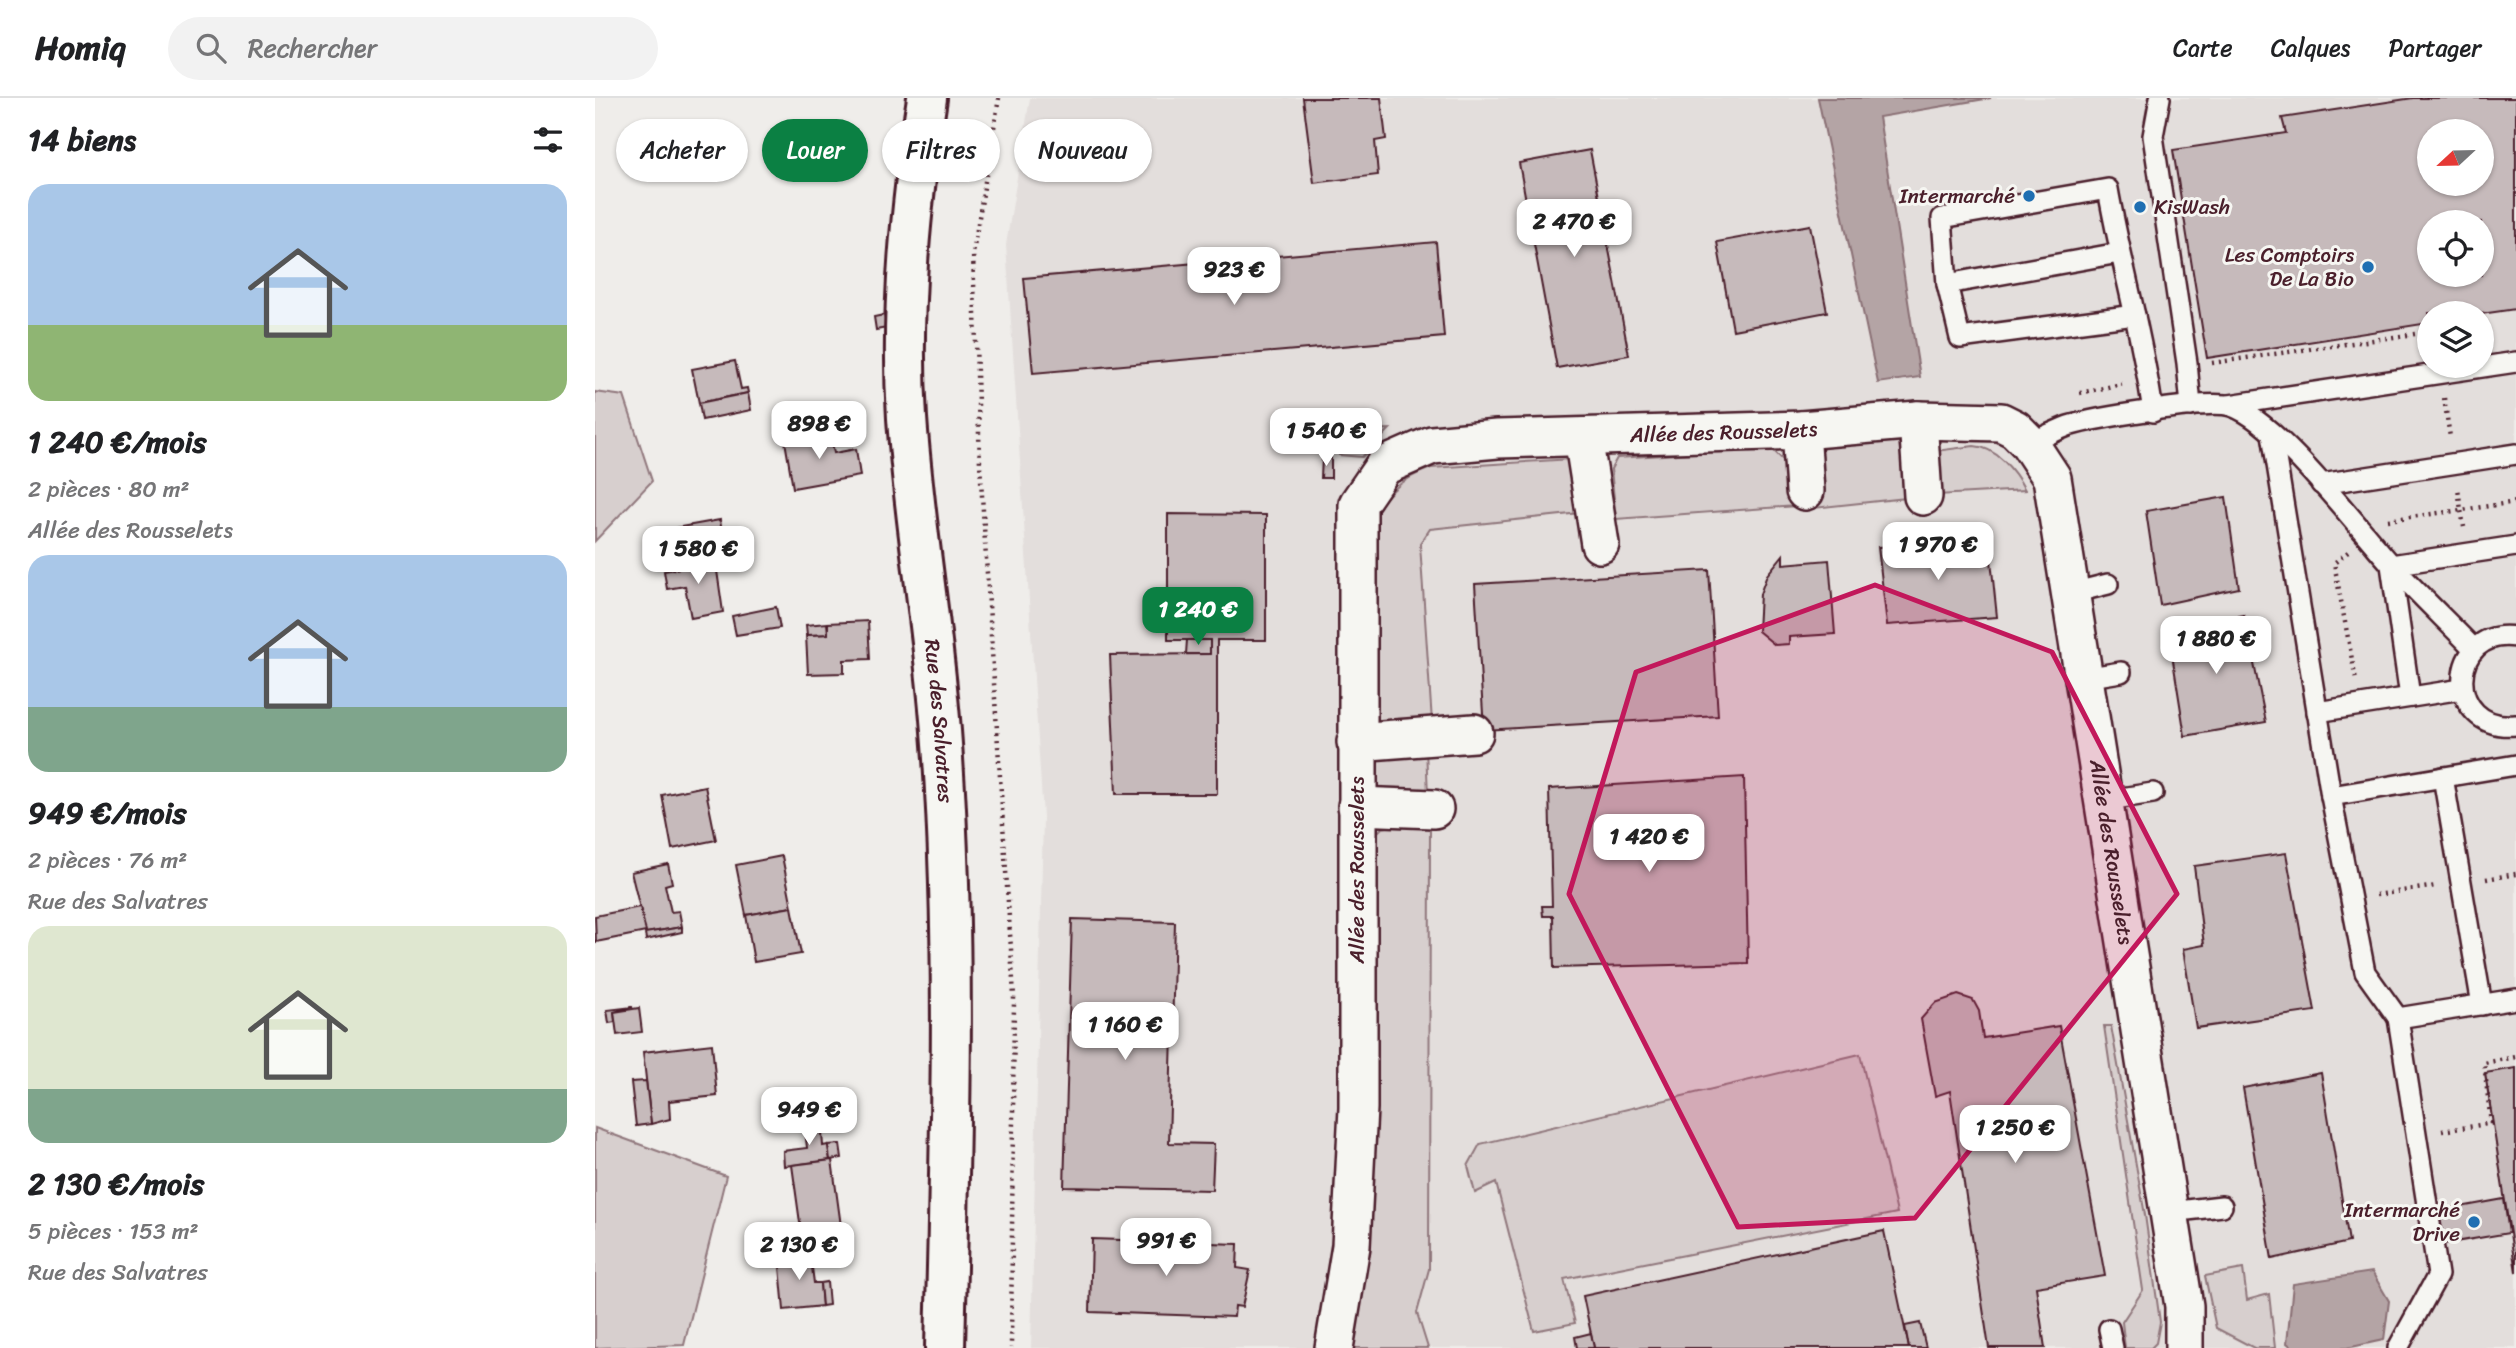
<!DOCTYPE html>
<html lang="fr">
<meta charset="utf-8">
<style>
body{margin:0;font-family:Sriracha,sans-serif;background:#f2f2f2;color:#202124;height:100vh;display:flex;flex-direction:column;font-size:26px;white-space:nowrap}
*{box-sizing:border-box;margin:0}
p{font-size:23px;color:#757577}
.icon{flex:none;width:38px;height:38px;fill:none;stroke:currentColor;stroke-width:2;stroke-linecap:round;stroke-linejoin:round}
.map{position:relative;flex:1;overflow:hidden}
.panel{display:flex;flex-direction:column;background:#fff;width:595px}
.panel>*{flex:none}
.hud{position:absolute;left:21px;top:21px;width:665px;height:63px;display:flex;gap:14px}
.needle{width:46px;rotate:248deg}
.tools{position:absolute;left:1822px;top:21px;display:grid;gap:14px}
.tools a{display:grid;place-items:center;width:77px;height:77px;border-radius:50%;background:#fff;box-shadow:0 2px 5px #0004;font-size:35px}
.price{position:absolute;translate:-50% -60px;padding:0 16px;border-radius:14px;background:#fff;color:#222;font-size:23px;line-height:46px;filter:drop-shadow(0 2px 4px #0008)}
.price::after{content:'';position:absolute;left:50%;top:42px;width:21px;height:16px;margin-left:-10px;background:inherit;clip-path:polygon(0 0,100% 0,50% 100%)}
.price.current{background:#0b8043;color:#fff}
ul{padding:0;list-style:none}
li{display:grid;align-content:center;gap:14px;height:371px;padding:0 28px}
li span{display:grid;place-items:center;height:217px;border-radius:21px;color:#555}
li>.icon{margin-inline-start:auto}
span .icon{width:126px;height:126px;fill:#fffc;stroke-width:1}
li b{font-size:30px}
h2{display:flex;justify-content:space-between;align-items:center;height:84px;padding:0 28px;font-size:30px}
.pill{padding:0 24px;border-radius:32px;background:#fff;box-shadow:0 2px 5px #0004;font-size:24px;line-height:63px}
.pill.current{background:#0b8043;color:#fff}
header{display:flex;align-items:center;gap:42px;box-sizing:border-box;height:98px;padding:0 35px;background:#fff;border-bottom:2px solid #e0e0e0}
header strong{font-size:33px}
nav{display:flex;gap:38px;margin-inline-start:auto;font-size:24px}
.search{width:490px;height:63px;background:#f2f2f2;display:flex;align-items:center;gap:18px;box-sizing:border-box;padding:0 24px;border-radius:38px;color:#757577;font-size:26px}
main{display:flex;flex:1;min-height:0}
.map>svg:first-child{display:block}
.built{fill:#e3dedc;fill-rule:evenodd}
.green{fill:#d7cfce;stroke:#90777c;stroke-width:2}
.water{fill:#b4a4a5;stroke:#8a6f74;stroke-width:2}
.building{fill:#c6babb;stroke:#4a1f2b;stroke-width:2;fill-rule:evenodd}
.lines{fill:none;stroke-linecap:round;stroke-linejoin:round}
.lane-casing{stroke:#4a1f2b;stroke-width:24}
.street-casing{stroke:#4a1f2b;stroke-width:42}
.secondary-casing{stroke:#4a1f2b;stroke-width:44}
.path{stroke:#4a1f2b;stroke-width:4.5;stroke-dasharray:2 5;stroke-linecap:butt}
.lane{stroke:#f6f6f2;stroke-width:19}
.street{stroke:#f6f6f2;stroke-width:37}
.secondary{stroke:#f6f6f2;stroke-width:38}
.marked{fill:#c2185b;fill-opacity:0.2;stroke:#c2185b;stroke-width:5;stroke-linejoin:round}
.poi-dot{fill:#1f6fb2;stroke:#f6f6f2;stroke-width:2.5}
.labels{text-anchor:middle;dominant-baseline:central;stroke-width:6;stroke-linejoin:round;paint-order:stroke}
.poi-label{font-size:21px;fill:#4a1f2b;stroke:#f6f6f2;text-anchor:end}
.street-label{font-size:21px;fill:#4a1f2b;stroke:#f6f6f2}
</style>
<header>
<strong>Homiq</strong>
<div class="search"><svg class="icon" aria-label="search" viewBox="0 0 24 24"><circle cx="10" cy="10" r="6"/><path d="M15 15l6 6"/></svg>Rechercher</div>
<nav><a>Carte</a><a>Calques</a><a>Partager</a></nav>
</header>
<main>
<section class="panel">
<h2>14 biens<svg class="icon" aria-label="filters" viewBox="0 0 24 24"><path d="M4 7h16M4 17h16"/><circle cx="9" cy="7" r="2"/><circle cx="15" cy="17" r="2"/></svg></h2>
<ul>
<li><span style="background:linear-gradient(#a9c7e8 65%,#8fb573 0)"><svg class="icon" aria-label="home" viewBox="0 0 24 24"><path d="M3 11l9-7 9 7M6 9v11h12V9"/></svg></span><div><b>1 240 €/mois</b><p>2 pièces · 80 m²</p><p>Allée des Rousselets</p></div></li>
<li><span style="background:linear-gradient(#a9c7e8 70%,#7fa58c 0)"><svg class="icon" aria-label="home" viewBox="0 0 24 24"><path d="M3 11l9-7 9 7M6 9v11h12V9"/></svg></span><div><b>949 €/mois</b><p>2 pièces · 76 m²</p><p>Rue des Salvatres</p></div></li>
<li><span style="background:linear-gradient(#dfe7d0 75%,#7fa58c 0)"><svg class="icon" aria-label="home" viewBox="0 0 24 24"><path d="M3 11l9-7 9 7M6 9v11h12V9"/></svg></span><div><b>2 130 €/mois</b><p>5 pièces · 153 m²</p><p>Rue des Salvatres</p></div></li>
</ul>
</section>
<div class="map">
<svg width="1921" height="1250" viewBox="0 0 1921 1250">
<rect width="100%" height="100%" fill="#efedea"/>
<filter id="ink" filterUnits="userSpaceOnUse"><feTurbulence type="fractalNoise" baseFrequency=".0143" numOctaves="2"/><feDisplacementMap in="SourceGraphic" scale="14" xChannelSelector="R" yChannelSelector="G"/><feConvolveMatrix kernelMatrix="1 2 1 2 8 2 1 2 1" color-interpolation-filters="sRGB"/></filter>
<g filter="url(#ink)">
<!-- built -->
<path class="built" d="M435,0H1921V1250H436L448,719L411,147ZM1834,33H1886V86H1834ZM1834,124H1886V177H1834ZM1834,215H1886V268H1834Z"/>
<!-- green -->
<g class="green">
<path d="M0,294L29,298L57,383L0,443Z"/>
<path d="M795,331L767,359L744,357L742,333Z"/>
<path d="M1304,343L1311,400L1219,410L1211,357L1218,344Z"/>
<path d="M1379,348C1401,349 1420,373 1430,392L1342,397L1340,353Z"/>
<path d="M1176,350L1193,367L1201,408L1021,421L1016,371L1022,360Z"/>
<path d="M977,361L985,415L835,431L825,446L837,624L776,625L773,427C789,398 804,381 836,370Z"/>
<path d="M831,650L833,697L784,694L773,680L774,667L788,656Z"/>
<path d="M803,727L835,730L834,1171L822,1215L833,1250H755L777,740L787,730Z"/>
<path d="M1509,928H1516L1550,1117L1565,1224L1561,1245L1556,1250H1530L1527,1224L1548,1192Z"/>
<path d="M1265,956L1302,1115L969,1181L980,1225L939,1233L901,1085L880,1095L873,1068L885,1046Z"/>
<path d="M0,1030L131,1078L89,1247L0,1250Z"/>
<path d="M1648,1171L1652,1202L1674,1196L1680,1250H1659L1621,1230L1610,1178Z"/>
</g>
<!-- water -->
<g class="water">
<path d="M1223,0H1396L1284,19L1325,279L1283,285Z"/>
<path d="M1777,1174L1794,1203L1789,1242L1752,1250H1698L1692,1245L1698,1186Z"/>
</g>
<!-- building -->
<g class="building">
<path d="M708,0H786L791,41L780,43L783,77L719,85Z"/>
<path d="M1818,0H1921V211L1886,216L1834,215V225L1612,260L1578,52L1691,35L1687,20ZM1834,33H1886V86H1834ZM1834,124H1886V177H1834Z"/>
<path d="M995,52L1034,257L962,270L924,65Z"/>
<path d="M1215,127L1232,214L1138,232L1122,144Z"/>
<path d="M841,144L849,239L438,275L429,180Z"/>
<path d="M289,217L292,230L281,232L279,219Z"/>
<path d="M140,263L146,291L152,290L153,295L104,305L97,271Z"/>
<path d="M153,295L156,312L107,322L104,305Z"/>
<path d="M235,335L239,355L261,351L265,378L198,390L190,343Z"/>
<path d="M727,360H736V380H726Z"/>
<path d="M1631,399L1644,490L1565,507L1551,413Z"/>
<path d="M573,416L671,417V542H622V696H521L515,557L615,556V542H573Z"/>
<path d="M125,422L130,454L119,456L120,459L85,465L80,430Z"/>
<path d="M1394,443L1402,519L1292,527L1283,449Z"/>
<path d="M1188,457V466L1234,462L1240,536L1194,539V546L1180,547L1163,533L1165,496L1172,477Z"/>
<path d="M120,459L128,514L96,520L90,488L72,491L69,473L86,470L85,465Z"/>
<path d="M1114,472L1123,618L889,632L880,486Z"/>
<path d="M181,509L185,530L141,537L137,518Z"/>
<path d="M1649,517L1671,624L1590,638L1573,531Z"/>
<path d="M273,523L275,561L249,562V575L213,576L211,537L233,536V525Z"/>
<path d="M232,525L233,536L212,537L211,527Z"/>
<path d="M592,542H615V556H591Z"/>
<path d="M1149,679L1153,865L959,870L958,818H948L947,808H957L954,691Z"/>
<path d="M110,688L121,742L77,751L67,697Z"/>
<path d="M1691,755L1720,913L1601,930L1588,851L1609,847L1599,768Z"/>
<path d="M187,758L197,809L151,817L141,767Z"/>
<path d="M73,766L77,785L70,787L76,814L84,813L87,829L51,835L36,774Z"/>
<path d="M45,809L51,834L1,844L0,818Z"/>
<path d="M197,809L206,856L159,864L151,817Z"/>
<path d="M477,821L580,824L574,1045L619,1046L617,1092L469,1089Z"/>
<path d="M87,829V834L51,842L50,835Z"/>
<path d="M1363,897L1378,902L1384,913L1388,940L1464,928L1510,1178L1441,1189L1450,1250H1394L1355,993L1340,998L1326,921L1340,905Z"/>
<path d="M38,909L19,914L20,924L14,925L12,912Z"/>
<path d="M44,910L47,934L22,937L19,914Z"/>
<path d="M117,946L122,998L74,1003L75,1021L56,1026L48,954Z"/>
<path d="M1921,970V1174L1890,975Z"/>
<path d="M1726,975L1754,1144L1677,1161L1648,990Z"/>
<path d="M51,983L56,1026L41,1028L36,984Z"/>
<path d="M226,1022L228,1048L233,1047L235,1062L189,1068L188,1053L212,1050L209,1023Z"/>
<path d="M245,1046L247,1060L235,1062L233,1047Z"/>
<path d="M237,1062L246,1128L206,1132L197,1067Z"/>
<path d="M1909,1101L1914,1135L1848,1146L1843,1113Z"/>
<path d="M1289,1133L1314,1250H999L988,1198Z"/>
<path d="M497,1141L643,1146L642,1170L655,1172L647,1209L640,1208L639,1219L495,1214Z"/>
<path d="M215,1154L219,1185H225L227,1208L189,1212L184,1158Z"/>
<path d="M232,1184L234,1207L227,1208L225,1185Z"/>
<path d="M1325,1225L1331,1250H1314L1310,1228Z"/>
<path d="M996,1235L999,1250H982L980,1239Z"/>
</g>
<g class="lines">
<defs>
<g id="lane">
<path d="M1565,0L1558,38L1592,265L1596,308"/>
<path d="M1524,155L1352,186L1347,120L1513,91C1526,166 1548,239 1558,314"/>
<path d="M1352,186L1365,240L1540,217"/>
<path d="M1634,307L1921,264"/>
<path d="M1677,336L1736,698L1770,874L1803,920L1921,901"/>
<path d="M1434,345C1447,340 1460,333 1473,328C1499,320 1614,301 1636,308C1682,323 1759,425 1794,464C1821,494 1851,522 1879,551"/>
<path d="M1726,386L1921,356"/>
<path d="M1477,495L1513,486"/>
<path d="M1921,539C1852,528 1848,634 1921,627"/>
<path d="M1489,580L1526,574"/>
<path d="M1815,599L1796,467L1921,448"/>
<path d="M1722,614L1867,591"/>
<path d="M1848,679L1887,907"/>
<path d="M1736,698L1921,667"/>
<path d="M1507,703L1558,695"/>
<path d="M1575,1114L1627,1108"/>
<path d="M1514,1231L1518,1250"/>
<path d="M1803,1250L1843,1177L1803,920"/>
</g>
<g id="street">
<path d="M1323,322L1328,398"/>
<path d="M1206,332L1210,393"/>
<path d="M988,339L1005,446"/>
<path d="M761,644L879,635"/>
<path d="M762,708L839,711"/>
<path id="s1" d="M739,1250L756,1148L763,1010V406L789,368L837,347L902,341L1206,332L1323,322L1406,324L1420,331L1434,345L1457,380L1589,1208V1250"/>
</g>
<g id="secondary">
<path id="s2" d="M332,0C316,106 305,212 312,320C319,424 338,528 346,633C362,838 355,1045 350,1250"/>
</g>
</defs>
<!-- lane casing -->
<use href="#lane" class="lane-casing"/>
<!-- street casing -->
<use href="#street" class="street-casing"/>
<!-- secondary casing -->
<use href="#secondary" class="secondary-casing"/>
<!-- path -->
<g class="path">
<path d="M404,0L378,155L385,366L419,898L416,1250"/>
<path d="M1617,265L1834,234"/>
<path d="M1485,295L1527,286"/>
<path d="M1849,300L1855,339"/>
<path d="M1793,422L1866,412L1863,390"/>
<path d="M1869,429L1866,412L1921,404"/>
<path d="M1753,454L1739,465L1761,583"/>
<path d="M1891,781L1921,776"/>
<path d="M1781,797L1841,788"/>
<path d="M1896,1026L1889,965L1921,959"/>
<path d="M1847,1033L1898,1025"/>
</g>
<!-- lane -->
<use href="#lane" class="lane"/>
<!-- street -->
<use href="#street" class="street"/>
<!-- secondary -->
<use href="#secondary" class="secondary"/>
</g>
</g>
<!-- marked area -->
<path class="marked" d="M1280,487L1457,554L1582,796L1320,1120L1143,1129L974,796L1041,574Z"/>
<!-- markers -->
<g class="poi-dot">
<circle cx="1434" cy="98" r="7"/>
<circle cx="1545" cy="109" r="7"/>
<circle cx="1773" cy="169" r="7"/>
<circle cx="1879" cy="1124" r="7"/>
</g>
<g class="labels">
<!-- poi labels -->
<g class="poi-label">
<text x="1420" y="98">Intermarché</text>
<text x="1559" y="109" text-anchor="start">KisWash</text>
<text x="1759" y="157">Les Comptoirs<tspan x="1759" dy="24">De La Bio</tspan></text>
<text x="1865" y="1112">Intermarché<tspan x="1865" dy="24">Drive</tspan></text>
</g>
<!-- street labels -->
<g class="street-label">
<text stroke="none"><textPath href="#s1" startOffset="1236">Allée des Rousselets</textPath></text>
<text stroke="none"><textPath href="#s2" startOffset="626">Rue des Salvatres</textPath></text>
<text stroke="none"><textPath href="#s1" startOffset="1970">Allée des Rousselets</textPath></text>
<text transform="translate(762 772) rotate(-90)">Allée des Rousselets</text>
</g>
</g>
</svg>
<div class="tools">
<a><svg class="needle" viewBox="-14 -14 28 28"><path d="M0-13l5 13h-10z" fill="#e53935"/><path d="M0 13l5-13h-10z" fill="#757577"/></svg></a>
<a><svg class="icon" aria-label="locate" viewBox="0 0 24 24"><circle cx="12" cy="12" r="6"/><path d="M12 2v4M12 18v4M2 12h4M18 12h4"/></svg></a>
<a><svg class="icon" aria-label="layers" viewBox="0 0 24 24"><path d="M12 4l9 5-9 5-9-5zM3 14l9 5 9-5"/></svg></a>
</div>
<b class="price" style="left:979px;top:161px">2 470 €</b>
<b class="price" style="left:639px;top:209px">923 €</b>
<b class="price" style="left:224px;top:363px">898 €</b>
<b class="price" style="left:731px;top:370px">1 540 €</b>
<b class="price" style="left:1343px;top:484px">1 970 €</b>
<b class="price" style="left:103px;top:488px">1 580 €</b>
<b class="price current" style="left:603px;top:549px">1 240 €</b>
<b class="price" style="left:1621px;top:578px">1 880 €</b>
<b class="price" style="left:1054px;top:776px">1 420 €</b>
<b class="price" style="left:530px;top:964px">1 160 €</b>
<b class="price" style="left:214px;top:1049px">949 €</b>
<b class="price" style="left:1420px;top:1067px">1 250 €</b>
<b class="price" style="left:571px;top:1180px">991 €</b>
<b class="price" style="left:204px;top:1184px">2 130 €</b>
<div class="hud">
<a class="pill">Acheter</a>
<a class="pill current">Louer</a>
<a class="pill">Filtres</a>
<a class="pill">Nouveau</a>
</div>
</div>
</main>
